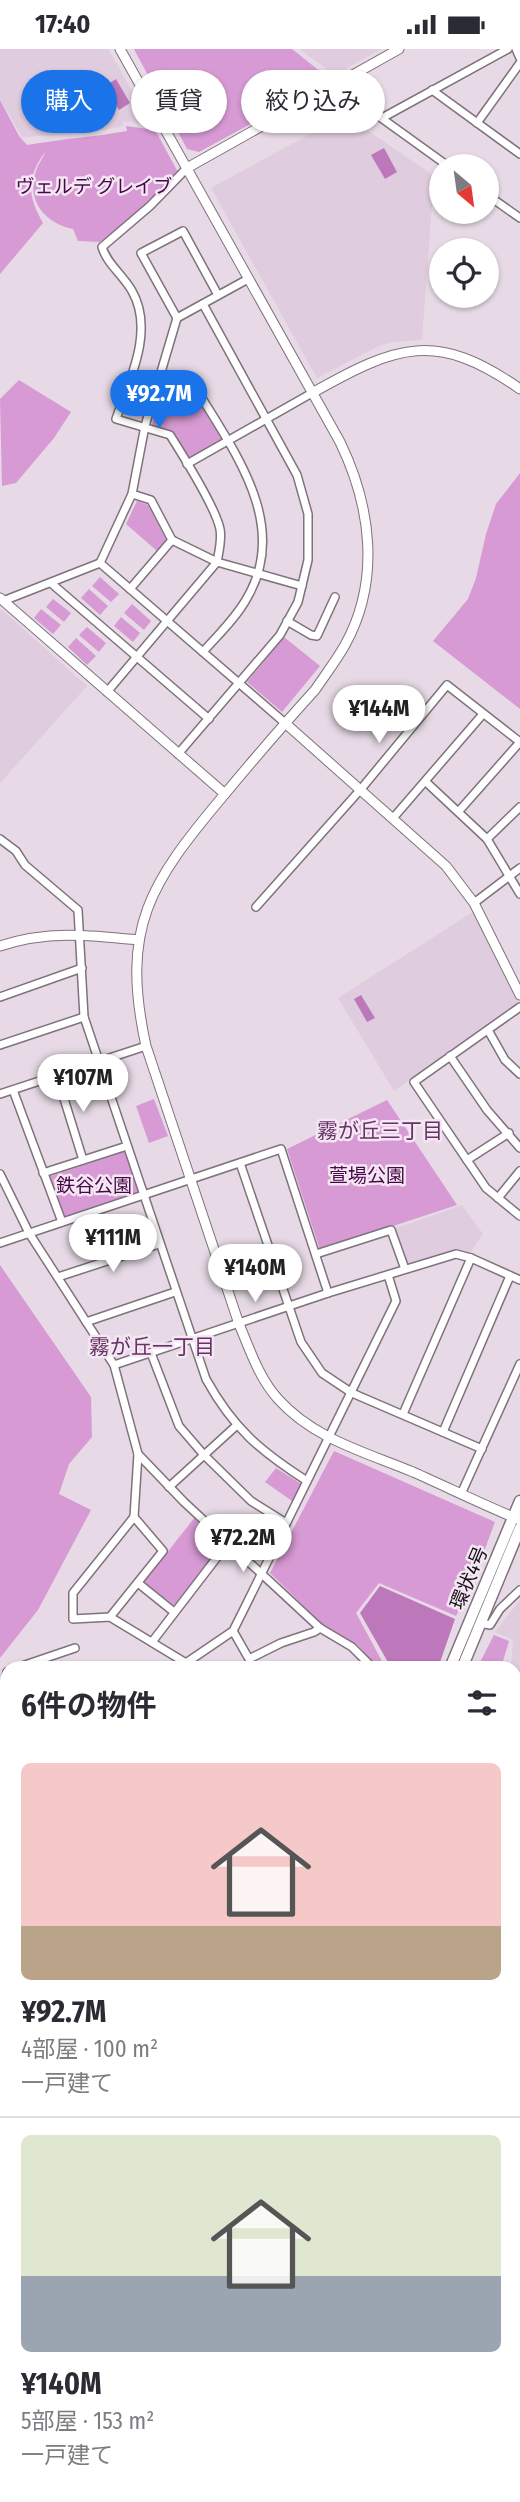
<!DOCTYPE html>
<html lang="ja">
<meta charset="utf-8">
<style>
body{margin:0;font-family:"Fira Sans Condensed","Noto Sans JP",sans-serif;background:#f7f7f7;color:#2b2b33;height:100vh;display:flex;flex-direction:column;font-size:26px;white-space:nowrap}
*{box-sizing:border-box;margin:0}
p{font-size:23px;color:#7c7c81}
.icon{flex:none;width:38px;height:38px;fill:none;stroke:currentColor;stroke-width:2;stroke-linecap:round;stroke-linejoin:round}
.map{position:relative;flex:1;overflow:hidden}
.panel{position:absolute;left:0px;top:1612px;width:522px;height:842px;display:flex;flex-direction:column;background:#fff;border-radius:21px 21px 0 0;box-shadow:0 2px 5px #0004}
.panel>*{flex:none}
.guide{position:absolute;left:21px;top:21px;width:480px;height:63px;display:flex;gap:14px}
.needle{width:46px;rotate:151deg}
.fabs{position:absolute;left:429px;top:105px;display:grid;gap:14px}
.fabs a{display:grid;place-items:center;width:70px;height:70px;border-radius:50%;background:#fff;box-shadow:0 2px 5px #0004;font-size:35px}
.price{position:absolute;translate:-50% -60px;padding:0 16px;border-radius:24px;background:#fff;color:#222;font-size:23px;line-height:46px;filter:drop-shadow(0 2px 4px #0008)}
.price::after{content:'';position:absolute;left:50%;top:42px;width:21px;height:16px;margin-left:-10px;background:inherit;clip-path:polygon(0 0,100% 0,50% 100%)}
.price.active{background:#1a73e8;color:#fff}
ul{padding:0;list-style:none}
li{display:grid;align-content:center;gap:14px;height:371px;padding:0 21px}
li+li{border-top:2px solid #e1e1e2}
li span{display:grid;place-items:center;height:217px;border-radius:10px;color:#555}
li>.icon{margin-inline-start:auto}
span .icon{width:126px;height:126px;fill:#fffc;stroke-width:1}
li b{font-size:30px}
h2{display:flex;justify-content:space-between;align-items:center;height:84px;padding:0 21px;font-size:30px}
.tag{padding:0 24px;border-radius:32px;background:#fff;box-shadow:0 2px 5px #0004;font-size:24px;line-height:63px}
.tag.active{background:#1a73e8;color:#fff}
.status{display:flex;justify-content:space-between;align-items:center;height:49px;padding:0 35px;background:#fff;direction:ltr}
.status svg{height:19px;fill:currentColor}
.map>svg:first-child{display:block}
.built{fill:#dfccde}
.green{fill:#d79ad4}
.water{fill:#bc78ba}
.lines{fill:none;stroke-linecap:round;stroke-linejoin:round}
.stream{stroke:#bc78ba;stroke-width:2}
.minor-casing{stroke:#7e727d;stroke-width:10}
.tertiary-casing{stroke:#7e727d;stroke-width:11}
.primary-casing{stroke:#7e727d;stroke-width:13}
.motorway-casing{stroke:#7e727d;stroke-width:15}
.minor{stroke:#fff;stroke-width:7}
.tertiary{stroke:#fff;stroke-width:9}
.primary{stroke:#fff;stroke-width:10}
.motorway{stroke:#fff;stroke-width:12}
.labels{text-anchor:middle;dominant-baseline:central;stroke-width:5;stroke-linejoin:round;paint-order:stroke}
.park-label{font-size:19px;fill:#480748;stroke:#f4e7f3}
.street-label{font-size:19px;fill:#141014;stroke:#f4e7f3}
.neighbourhood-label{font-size:21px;fill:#653364;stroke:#f4e7f3}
</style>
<div class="status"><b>17:40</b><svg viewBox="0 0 49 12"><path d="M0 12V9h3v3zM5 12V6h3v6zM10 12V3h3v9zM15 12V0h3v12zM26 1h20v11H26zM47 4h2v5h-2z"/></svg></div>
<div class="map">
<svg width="520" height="2453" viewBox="0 0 520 2453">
<rect width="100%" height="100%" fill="#e7dae6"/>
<!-- built -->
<g class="built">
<path d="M0,0H108L154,80L134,73H123V77L83,85L22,88L0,50Z"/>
<path d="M299,0H381L335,26Z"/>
<path d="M345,66L434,127L422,291L394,293L381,296L317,329L211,139Z"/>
<path d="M1,560L87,637L0,734V562Z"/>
<path d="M473,863L519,954L394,1042L338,949Z"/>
<path d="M462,1156L483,1185L469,1206L455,1202L406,1216L394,1180Z"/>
<path d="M520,1551V1655L515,1645L514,1619H511L513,1591L495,1583Z"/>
</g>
<!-- green -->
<g class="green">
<path d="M134,0H292L331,31L199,103L187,100Z"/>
<path d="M0,51L19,87L27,96C61,90 94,88 127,82L126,77L155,81L178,123L132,168L100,193L78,192L73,180C45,174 26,152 36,122C38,115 44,108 45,103C26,130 27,145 43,174L0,225Z"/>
<path d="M163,330L192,339L223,391L189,411L171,383L152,376Z"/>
<path d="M19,331L71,363L54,389L16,434L2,437L0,350Z"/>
<path d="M520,424V660L433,592L468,550L476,529L486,485L496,455Z"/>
<path d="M137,452L148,456L167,492L157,502L126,475Z"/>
<path d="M100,528L119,545L111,553L92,537Z"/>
<path d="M89,540L108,557L100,566L81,549Z"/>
<path d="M53,550L71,564L64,573L46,558Z"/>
<path d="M132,555L151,572L144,581L124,564Z"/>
<path d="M41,560L61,576L53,585L34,569Z"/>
<path d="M121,568L140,584L133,593L114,577Z"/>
<path d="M87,578L106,594L99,603L79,586Z"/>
<path d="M284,588L320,617L282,663L247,633Z"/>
<path d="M76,589L96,607L87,616L68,598Z"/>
<path d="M154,1050L168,1087L149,1094L136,1057Z"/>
<path d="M387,1051L457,1156L320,1201L287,1100Z"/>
<path d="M126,1102L140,1144L65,1169L48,1128Z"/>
<path d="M0,1216L91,1348L92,1388L69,1415L59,1445L91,1461L38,1561L0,1609Z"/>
<path d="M334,1402L495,1473L469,1543L456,1567L379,1534L356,1564L384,1616L383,1619H377L358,1596L337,1586L320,1573L270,1524Z"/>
<path d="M276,1419L303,1436L292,1452L265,1433Z"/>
<path d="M195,1468L224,1494L174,1556L144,1533Z"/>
<path d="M494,1586L509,1592L501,1619H477Z"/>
<path d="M0,1732L7,1738V1837L0,1828Z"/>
<path d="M520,2058V2149L515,2146V2072Z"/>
<path d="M339,2447H398L394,2453H334Z"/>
</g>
<!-- water -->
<g class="water">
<path d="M116,30L130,54L119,61L105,37Z"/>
<path d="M384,99L397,123L385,130L371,106Z"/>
<path d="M361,946L375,969L367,973L354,950Z"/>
<path d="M380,1537L455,1570L438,1619H387L389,1615L360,1564Z"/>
</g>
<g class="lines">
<!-- stream -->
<g class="stream">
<path d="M514,2440L520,2429"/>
<path d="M509,2453L511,2446"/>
</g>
<defs>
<g id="minor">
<path d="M516,0L520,9"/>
<path d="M349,28L366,58L448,117"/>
<path d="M432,41L520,105"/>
<path d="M382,69L508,0"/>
<path d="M477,74L520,14"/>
<path d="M486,145L520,169"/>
<path d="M177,269L248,230"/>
<path d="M161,325L194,336C232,400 291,474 247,549C236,569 218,586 203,603"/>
<path d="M187,415L312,344"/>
<path d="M172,491L217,513L302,537"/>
<path d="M100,514L285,674"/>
<path d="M51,534L209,670"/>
<path d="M130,540L172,491L151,451L132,445"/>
<path d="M3,552L100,514L132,445L145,377L177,269L141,204L183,182L218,246"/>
<path d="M287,572L311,586L317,587L335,548"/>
<path d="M107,643L217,513C219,502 222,491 220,480C216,460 182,405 170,386L116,370C129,332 155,282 132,242C123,226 107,215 102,198L150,157L187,119"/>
<path d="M178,705L280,586L298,553L308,511V465L297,426L203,255"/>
<path d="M426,733L487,790L520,845"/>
<path d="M459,762L520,693"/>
<path d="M394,768L483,665"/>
<path d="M0,790L16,802L25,816L78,861L84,968L206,1330C233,1379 260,1402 307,1432"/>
<path d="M487,790L520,758"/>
<path d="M474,854L520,819"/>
<path d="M256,858L361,740L447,636L520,693"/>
<path d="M0,948L82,919"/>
<path d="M520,958L414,1033L486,1139L520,1167"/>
<path d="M488,981L505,1011L520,1025"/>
<path d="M0,996L84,968"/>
<path d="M450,1007L487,1061L520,1099"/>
<path d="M57,1027L83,1111"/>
<path d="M13,1041L62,1173"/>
<path d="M0,1045L146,997"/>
<path d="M467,1111L509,1084"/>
<path d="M240,1114L301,1293L322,1324L352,1344L482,1400"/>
<path d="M43,1124L127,1097"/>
<path d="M0,1125L29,1184L114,1316L138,1405L134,1468L163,1502L110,1568"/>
<path d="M498,1149L520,1122"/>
<path d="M0,1194L281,1100L328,1244"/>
<path d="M316,1205L391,1181L405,1220"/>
<path d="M58,1228L159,1195"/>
<path d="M86,1273L175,1243"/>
<path d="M151,1304L179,1377L204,1406L251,1452L286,1474"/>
<path d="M114,1316L328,1244L456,1205L471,1209L520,1231"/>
<path d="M403,1365L471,1209"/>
<path d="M443,1383L510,1227"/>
<path d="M138,1405L184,1453L320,1579L352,1598L373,1619"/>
<path d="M169,1438L237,1376"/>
<path d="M461,1445L520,1315"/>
<path d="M134,1468L73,1544V1570L110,1568L186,1614L233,1582L244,1560L396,1252L388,1226"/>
<path d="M138,1534L174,1563"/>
<path d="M480,1574L490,1576L500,1560L520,1541"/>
<path d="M233,1582L249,1610L281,1594L314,1583L320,1579"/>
<path d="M152,1593L228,1494"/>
<path d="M16,1619L75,1599"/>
<path d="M0,1652L3,1649L7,1623"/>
<path d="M0,1725L7,1732"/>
<path d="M514,1738L520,1747"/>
<path d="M514,1811L520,1821"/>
<path d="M0,1842L7,1859"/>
<path d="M514,1884L520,1894"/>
<path d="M514,1981H520"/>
<path d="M514,2015L520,2022"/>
<path d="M514,2065L520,2049"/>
<path d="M514,2148L520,2151"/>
<path d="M514,2189L520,2179"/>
<path d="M5,2300L7,2311"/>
<path d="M514,2319L520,2309"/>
<path d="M0,2399L7,2398"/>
<path d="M27,2446L28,2453"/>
<path d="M99,2453L104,2446"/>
<path d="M260,2453L264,2446"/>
<path d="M330,2453L335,2446"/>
<path d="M398,2453L402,2446"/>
<path d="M443,2453L445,2446"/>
</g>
<g id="tertiary">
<path d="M120,0L340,393C371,457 381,531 345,596C336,612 325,626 315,641C284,675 254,710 224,746C150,834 120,878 146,997L239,1275C250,1301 259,1329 278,1350C314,1390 365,1403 413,1423C449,1439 484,1456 520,1471"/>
<path d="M187,119L399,0"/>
<path d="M312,344C397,296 436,281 520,340"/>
<path d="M0,549L225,745"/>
<path d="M285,674L446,817L474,854L520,946"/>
<path d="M0,897C47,881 90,886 139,891"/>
<path d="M514,1658L520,1667"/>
<path d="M0,1710L7,1703"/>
<path d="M0,1937L7,1935"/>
<path d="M0,2092H7"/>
<path d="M0,2230L7,2228"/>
<path d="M0,2241L7,2239"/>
<path d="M514,2258L520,2261"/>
<path d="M514,2275L520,2279"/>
</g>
<g id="primary">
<path d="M450,1619L520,1452"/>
<path d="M462,1619L520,1479"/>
<path d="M171,2453L176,2446"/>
<path d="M186,2453L190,2446"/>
</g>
<g id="motorway">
<path d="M514,2364L520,2353"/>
<path d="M514,2405L520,2393"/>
<path d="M469,2453L472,2446"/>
<path d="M489,2453L493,2446"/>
</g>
</defs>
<!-- minor casing -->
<use href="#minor" class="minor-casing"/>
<!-- tertiary casing -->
<use href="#tertiary" class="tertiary-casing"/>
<!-- primary casing -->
<use href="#primary" class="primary-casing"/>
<!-- motorway casing -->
<use href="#motorway" class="motorway-casing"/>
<!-- minor -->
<use href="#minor" class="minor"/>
<!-- tertiary -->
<use href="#tertiary" class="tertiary"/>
<!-- primary -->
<use href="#primary" class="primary"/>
<!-- motorway -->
<use href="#motorway" class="motorway"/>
</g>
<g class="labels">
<!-- park labels -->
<g class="park-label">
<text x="94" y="137">ヴェルデ グレイブ</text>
<text x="367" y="1126">萱場公園</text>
<text x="94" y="1136">鉄谷公園</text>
</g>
<!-- street labels -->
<g class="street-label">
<text transform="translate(469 1529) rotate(-67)">環状4号</text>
</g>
<!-- neighbourhood labels -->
<g class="neighbourhood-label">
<text x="380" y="1082">霧が丘三丁目</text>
<text x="152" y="1298">霧が丘一丁目</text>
</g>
</g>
</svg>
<div class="fabs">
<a><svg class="needle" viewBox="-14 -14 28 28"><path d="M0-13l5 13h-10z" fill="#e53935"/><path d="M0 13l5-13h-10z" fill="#7c7c81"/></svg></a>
<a><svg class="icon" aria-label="locate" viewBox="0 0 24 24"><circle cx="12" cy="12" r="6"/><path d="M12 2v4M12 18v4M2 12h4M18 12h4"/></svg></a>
</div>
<b class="price active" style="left:159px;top:381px">¥92.7M</b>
<b class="price" style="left:379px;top:696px">¥144M</b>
<b class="price" style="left:83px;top:1065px">¥107M</b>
<b class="price" style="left:113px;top:1225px">¥111M</b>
<b class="price" style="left:255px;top:1255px">¥140M</b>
<b class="price" style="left:243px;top:1525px">¥72.2M</b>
<div class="guide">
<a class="tag active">購入</a>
<a class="tag">賃貸</a>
<a class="tag">絞り込み</a>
</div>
<section class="panel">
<h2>6件の物件<svg class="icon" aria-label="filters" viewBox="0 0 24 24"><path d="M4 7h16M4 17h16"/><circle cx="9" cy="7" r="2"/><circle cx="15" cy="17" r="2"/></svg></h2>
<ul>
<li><span style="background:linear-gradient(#f6c9c9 75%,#b9a48a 0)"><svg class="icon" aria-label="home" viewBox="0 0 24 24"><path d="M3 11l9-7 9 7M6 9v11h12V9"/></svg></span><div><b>¥92.7M</b><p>4部屋 · 100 m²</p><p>一戸建て</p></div></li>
<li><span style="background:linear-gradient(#dfe7d0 65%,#9aa5b1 0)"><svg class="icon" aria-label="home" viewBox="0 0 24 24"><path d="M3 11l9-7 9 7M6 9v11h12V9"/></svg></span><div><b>¥140M</b><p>5部屋 · 153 m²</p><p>一戸建て</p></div></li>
</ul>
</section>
</div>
